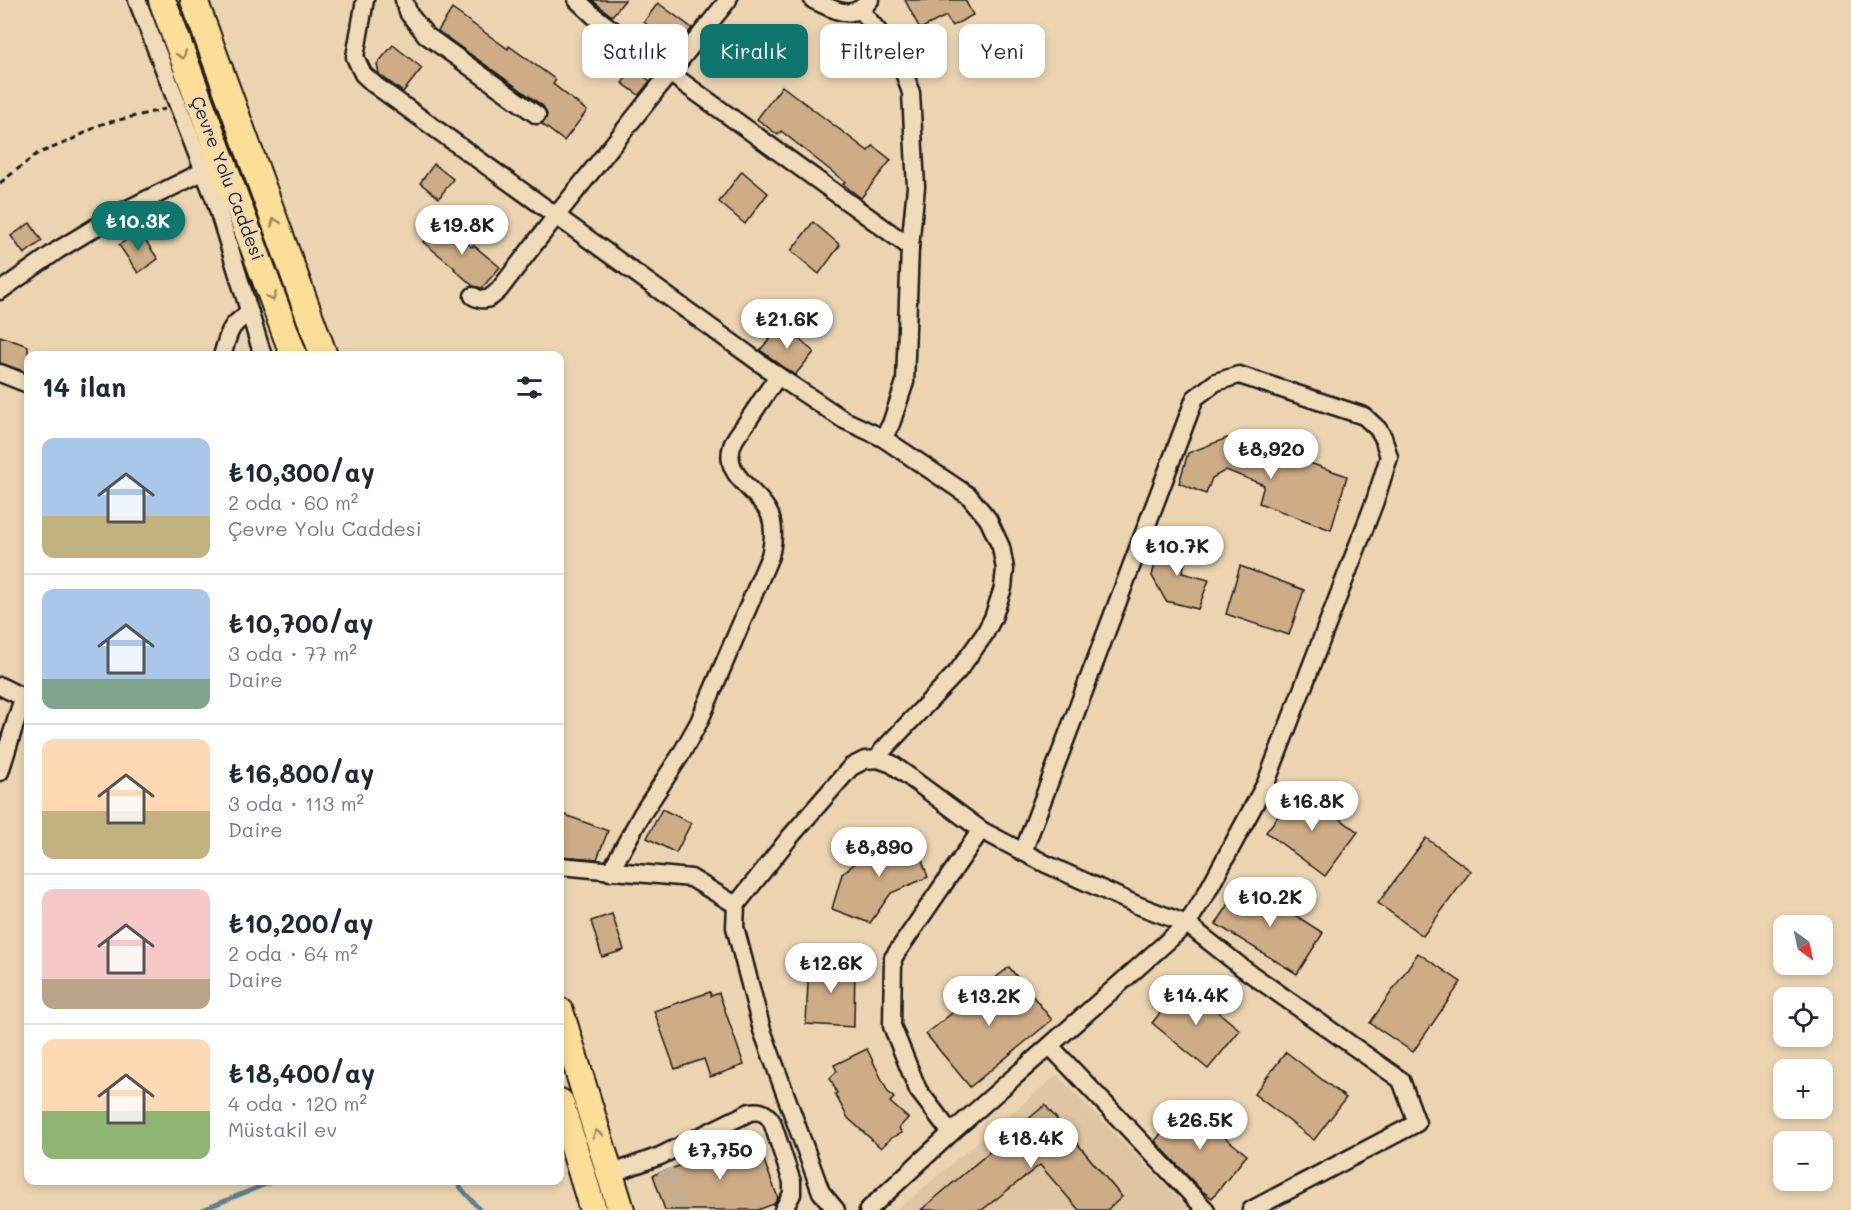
<!DOCTYPE html>
<html lang="tr">
<meta charset="utf-8">
<style>
body{margin:0;font-family:Mali,sans-serif;background:#f6f6f7;color:#1f2937;height:100vh;display:flex;flex-direction:column;font-size:22px;white-space:nowrap}
*{box-sizing:border-box;margin:0}
p{font-size:20px;color:#747a83}
.icon{flex:none;width:33px;height:33px;fill:none;stroke:currentColor;stroke-width:2;stroke-linecap:round;stroke-linejoin:round}
.map{position:relative;flex:1;overflow:hidden}
.sheet{position:absolute;left:24px;top:351px;width:540px;height:834px;display:flex;flex-direction:column;background:#fff;border-radius:12px;box-shadow:0 3px 9px #0003}
.sheet>*{flex:none}
.top-card{position:absolute;left:582px;top:24px;width:570px;height:54px;display:flex;gap:12px}
.needle{width:39px;rotate:147deg}
.controls{position:absolute;left:1773px;top:915px;display:grid;gap:12px}
.controls a{display:grid;place-items:center;width:60px;height:60px;border-radius:12px;background:#fff;box-shadow:0 3px 9px #0003;font-size:30px}
.price{position:absolute;translate:-50% -51px;padding:0 14px;border-radius:21px;background:#fff;color:#222;font-size:20px;line-height:39px;filter:drop-shadow(0 2px 3px #0008)}
.price::after{content:'';position:absolute;left:50%;top:36px;width:18px;height:14px;margin-left:-9px;background:inherit;clip-path:polygon(0 0,100% 0,50% 100%)}
.price.active{background:#0f766e;color:#fff}
ul{padding:0;list-style:none}
li{display:flex;align-items:center;gap:18px;height:150px;padding:0 18px}
li+li{border-top:2px solid #e0e1e3}
li span{display:grid;place-items:center;flex:none;width:168px;height:120px;border-radius:12px;color:#555}
li>.icon{margin-inline-start:auto}
span .icon{width:72px;height:72px;fill:#fffc;stroke-width:1}
li b{font-size:26px}
h2{display:flex;justify-content:space-between;align-items:center;height:72px;padding:0 18px;font-size:26px}
.tag{padding:0 21px;border-radius:12px;background:#fff;box-shadow:0 3px 9px #0003;font-size:21px;line-height:54px}
.tag.active{background:#0f766e;color:#fff}
.map>svg:first-child{display:block}
.built{fill:#dfc5a1}
.lines{fill:none;stroke-linecap:round;stroke-linejoin:round}
.stream{stroke:#5a7f93;stroke-width:4.5}
.building{fill:#ceac86;stroke:#1c1c1c;stroke-width:1.5}
.minor-tunnel{stroke:#c2af93;stroke-width:16;stroke-dasharray:16 8;stroke-linecap:butt}
.minor-casing{stroke:#1c1c1c;stroke-width:21}
.highway-casing{stroke:#1c1c1c;stroke-width:30}
.path{stroke:#1c1c1c;stroke-width:3;stroke-dasharray:6 4.5;stroke-linecap:butt}
.minor{stroke:#f0dbb9;stroke-width:16}
.highway{stroke:#fdde96;stroke-width:26}
.oneway{stroke:#98875f}
.labels{text-anchor:middle;dominant-baseline:central;stroke-width:6;stroke-linejoin:round;paint-order:stroke}
.street-label{font-size:18px;fill:#1c1c1c;stroke:#f0dbb9}
</style>
<div class="map">
<svg width="1851" height="1210" viewBox="0 0 1851 1210">
<rect width="100%" height="100%" fill="#ecd4b1"/>
<filter id="ink" filterUnits="userSpaceOnUse"><feTurbulence type="fractalNoise" baseFrequency=".0167" numOctaves="2"/><feDisplacementMap in="SourceGraphic" scale="12" xChannelSelector="R" yChannelSelector="G"/><feConvolveMatrix kernelMatrix="1 2 1 2 8 2 1 2 1" color-interpolation-filters="sRGB"/></filter>
<g filter="url(#ink)">
<!-- built -->
<path class="built" d="M1057,1075L1190,1210H897Z"/>
<g class="lines">
<!-- stream -->
<g class="stream">
<path d="M454,1180L480,1210"/>
<path d="M202,1210L276,1180"/>
</g>
</g>
<!-- building -->
<g class="building">
<path d="M592,0H625L612,16Z"/>
<path d="M905,0H965L973,15L952,26L946,16L920,29Z"/>
<path d="M658,3L692,28L668,59L649,44L657,34L644,22Z"/>
<path d="M452,9L508,49L509,46L556,80L553,84L587,111L564,141L542,124L547,115L543,106L438,31Z"/>
<path d="M393,45L422,68L403,92L379,74L377,64Z"/>
<path d="M634,68L650,81L639,95L622,83Z"/>
<path d="M782,86L868,151L873,146L891,160L861,198L843,184L845,182L781,131L778,135L757,119Z"/>
<path d="M434,164L453,179L439,198L420,183Z"/>
<path d="M742,171L768,193L745,224L719,202Z"/>
<path d="M439,221L472,247L473,245L500,267L482,288L473,286L454,269L455,268L423,242Z"/>
<path d="M813,222L840,245L819,274L791,251Z"/>
<path d="M30,223L42,241L24,254L11,236Z"/>
<path d="M139,231L158,259L138,273L119,245Z"/>
<path d="M782,325L814,352L795,375L760,350Z"/>
<path d="M0,336L28,346V366L26,372L0,363Z"/>
<path d="M1227,438L1273,458L1275,451L1347,476L1331,530L1259,503L1264,485L1226,470L1212,478L1206,494L1179,483L1188,453Z"/>
<path d="M1161,539L1189,549L1182,573L1209,580L1198,609L1166,601L1152,576Z"/>
<path d="M1240,566L1304,590L1289,635L1226,614Z"/>
<path d="M1299,789L1358,832L1325,876L1266,832Z"/>
<path d="M662,809L691,823L676,853L647,838Z"/>
<path d="M560,813L608,831L597,859L560,856Z"/>
<path d="M913,835L928,877L891,893L870,923L832,909L842,874L878,845Z"/>
<path d="M1426,838L1471,871L1423,936L1378,903Z"/>
<path d="M1243,882L1323,933L1297,974L1216,924Z"/>
<path d="M612,914L624,950L602,957L591,921Z"/>
<path d="M1418,953L1461,982L1413,1052L1370,1023Z"/>
<path d="M809,961L855,964L854,1027L806,1024Z"/>
<path d="M1009,967L1052,1020L970,1087L926,1034Z"/>
<path d="M1184,984L1240,1030L1208,1069L1152,1023Z"/>
<path d="M710,992L711,996L719,993L744,1065L710,1077L704,1059L675,1069L654,1011Z"/>
<path d="M867,1049L888,1092L894,1098L890,1102L908,1118L899,1128L902,1133L891,1138L881,1148L848,1118L835,1094L837,1093L830,1078L837,1071L834,1065Z"/>
<path d="M1286,1052L1346,1098L1314,1140L1254,1094Z"/>
<path d="M1045,1105L1122,1197L1107,1210H1079L1040,1165L982,1210H921Z"/>
<path d="M1184,1105L1247,1155L1212,1198L1201,1190L1155,1141Z"/>
<path d="M754,1134L778,1198L774,1204L758,1210H665L653,1175L705,1157L704,1153Z"/>
</g>
<g class="lines">
<!-- minor-tunnel -->
<path class="minor-tunnel" d="M665,1170L681,1210"/>
<defs>
<g id="minor">
<path d="M137,0L215,200L263,356"/>
<path d="M365,0L355,57L363,74L375,85L778,376L844,420L883,438L969,496L988,519L1001,547L1005,569L1003,588L993,618L984,635L958,671L882,751L878,759"/>
<path d="M404,0L409,14L426,35L537,115"/>
<path d="M577,0L594,16L671,74L910,247"/>
<path d="M813,0C835,10 851,22 870,0"/>
<path d="M860,10C884,37 901,57 911,93L916,187L910,247L905,382L891,424L883,438"/>
<path d="M0,291L58,250L114,216L204,171"/>
<path d="M473,296C485,303 491,298 499,290L556,216L728,0"/>
<path d="M222,356C229,334 228,325 250,313"/>
<path d="M0,373L28,384"/>
<path d="M0,686L28,700"/>
<path d="M0,772L23,698"/>
<path d="M560,866L691,878L736,905"/>
<path d="M610,872L642,814L680,756L699,722L770,556C773,543 775,528 770,515C760,490 718,476 734,441C737,435 743,428 747,422C757,407 767,392 778,376"/>
<path d="M1051,1047L1206,1210"/>
<path d="M951,1133L918,1090L892,1026L893,958L981,830"/>
<path d="M610,1174L660,1156L750,1112C761,1110 767,1113 772,1122L792,1182V1194L783,1210"/>
<path d="M836,1210L821,1192L762,1030L735,927L736,905L790,837L851,767L865,760L878,759L892,764L981,830L1046,864L1137,905L1187,924L1244,969L1401,1080L1417,1123L1251,1210"/>
<path d="M868,1210L951,1133L1187,924L1206,894L1266,783L1375,501L1389,457L1383,437L1378,429L1364,416L1239,375L1216,382L1195,398L1023,852"/>
</g>
<g id="highway">
<path d="M162,0L294,356"/>
<path d="M194,0L324,356"/>
<path d="M560,1011L621,1210"/>
<path d="M560,1102L593,1210"/>
</g>
</defs>
<!-- minor casing -->
<use href="#minor" class="minor-casing"/>
<!-- highway casing -->
<use href="#highway" class="highway-casing"/>
<!-- path -->
<path class="path" d="M0,183L37,154L67,142L102,124L165,109"/>
<!-- minor -->
<use href="#minor" class="minor"/>
<!-- highway -->
<use href="#highway" class="highway"/>
</g>
<!-- one-way arrows -->
<defs><path id="oneway-chevron" d="M-2-3.5L2.5 0L-2 3.5" fill="none" stroke-width="1.6" stroke-linecap="round" stroke-linejoin="round" transform="scale(1.5)"/></defs>
<g class="oneway">
<use href="#oneway-chevron" transform="translate(182 55) rotate(70)"/>
<use href="#oneway-chevron" transform="translate(275 222) rotate(-110)"/>
<use href="#oneway-chevron" transform="translate(272 297) rotate(69)"/>
<use href="#oneway-chevron" transform="translate(597 1134) rotate(-107)"/>
</g>
</g>
<g class="labels">
<!-- street labels -->
<g class="street-label">
<text transform="translate(228 178) rotate(69)">Çevre Yolu Caddesi</text>
</g>
</g>
</svg>
<div class="controls">
<a><svg class="needle" viewBox="-14 -14 28 28"><path d="M0-13l5 13h-10z" fill="#e53935"/><path d="M0 13l5-13h-10z" fill="#747a83"/></svg></a>
<a><svg class="icon" aria-label="locate" viewBox="0 0 24 24"><circle cx="12" cy="12" r="6"/><path d="M12 2v4M12 18v4M2 12h4M18 12h4"/></svg></a>
<a>+</a>
<a>−</a>
</div>
<b class="price active" style="left:138px;top:252px">₺10.3K</b>
<b class="price" style="left:462px;top:256px">₺19.8K</b>
<b class="price" style="left:787px;top:350px">₺21.6K</b>
<b class="price" style="left:1271px;top:480px">₺8,920</b>
<b class="price" style="left:1177px;top:577px">₺10.7K</b>
<b class="price" style="left:1312px;top:832px">₺16.8K</b>
<b class="price" style="left:879px;top:878px">₺8,890</b>
<b class="price" style="left:1270px;top:928px">₺10.2K</b>
<b class="price" style="left:831px;top:994px">₺12.6K</b>
<b class="price" style="left:1196px;top:1026px">₺14.4K</b>
<b class="price" style="left:989px;top:1027px">₺13.2K</b>
<b class="price" style="left:1200px;top:1151px">₺26.5K</b>
<b class="price" style="left:1031px;top:1169px">₺18.4K</b>
<b class="price" style="left:720px;top:1181px">₺7,750</b>
<div class="top-card">
<a class="tag">Satılık</a>
<a class="tag active">Kiralık</a>
<a class="tag">Filtreler</a>
<a class="tag">Yeni</a>
</div>
<section class="sheet">
<h2>14 ilan<svg class="icon" aria-label="filters" viewBox="0 0 24 24"><path d="M4 7h16M4 17h16"/><circle cx="9" cy="7" r="2"/><circle cx="15" cy="17" r="2"/></svg></h2>
<ul>
<li><span style="background:linear-gradient(#a9c7e8 65%,#c2b280 0)"><svg class="icon" aria-label="home" viewBox="0 0 24 24"><path d="M3 11l9-7 9 7M6 9v11h12V9"/></svg></span><div><b>₺10,300/ay</b><p>2 oda · 60 m²</p><p>Çevre Yolu Caddesi</p></div></li>
<li><span style="background:linear-gradient(#a9c7e8 75%,#7fa58c 0)"><svg class="icon" aria-label="home" viewBox="0 0 24 24"><path d="M3 11l9-7 9 7M6 9v11h12V9"/></svg></span><div><b>₺10,700/ay</b><p>3 oda · 77 m²</p><p>Daire</p></div></li>
<li><span style="background:linear-gradient(#ffd9b3 60%,#c2b280 0)"><svg class="icon" aria-label="home" viewBox="0 0 24 24"><path d="M3 11l9-7 9 7M6 9v11h12V9"/></svg></span><div><b>₺16,800/ay</b><p>3 oda · 113 m²</p><p>Daire</p></div></li>
<li><span style="background:linear-gradient(#f6c9c9 75%,#b9a48a 0)"><svg class="icon" aria-label="home" viewBox="0 0 24 24"><path d="M3 11l9-7 9 7M6 9v11h12V9"/></svg></span><div><b>₺10,200/ay</b><p>2 oda · 64 m²</p><p>Daire</p></div></li>
<li><span style="background:linear-gradient(#ffd9b3 60%,#8fb573 0)"><svg class="icon" aria-label="home" viewBox="0 0 24 24"><path d="M3 11l9-7 9 7M6 9v11h12V9"/></svg></span><div><b>₺18,400/ay</b><p>4 oda · 120 m²</p><p>Müstakil ev</p></div></li>
</ul>
</section>
</div>
